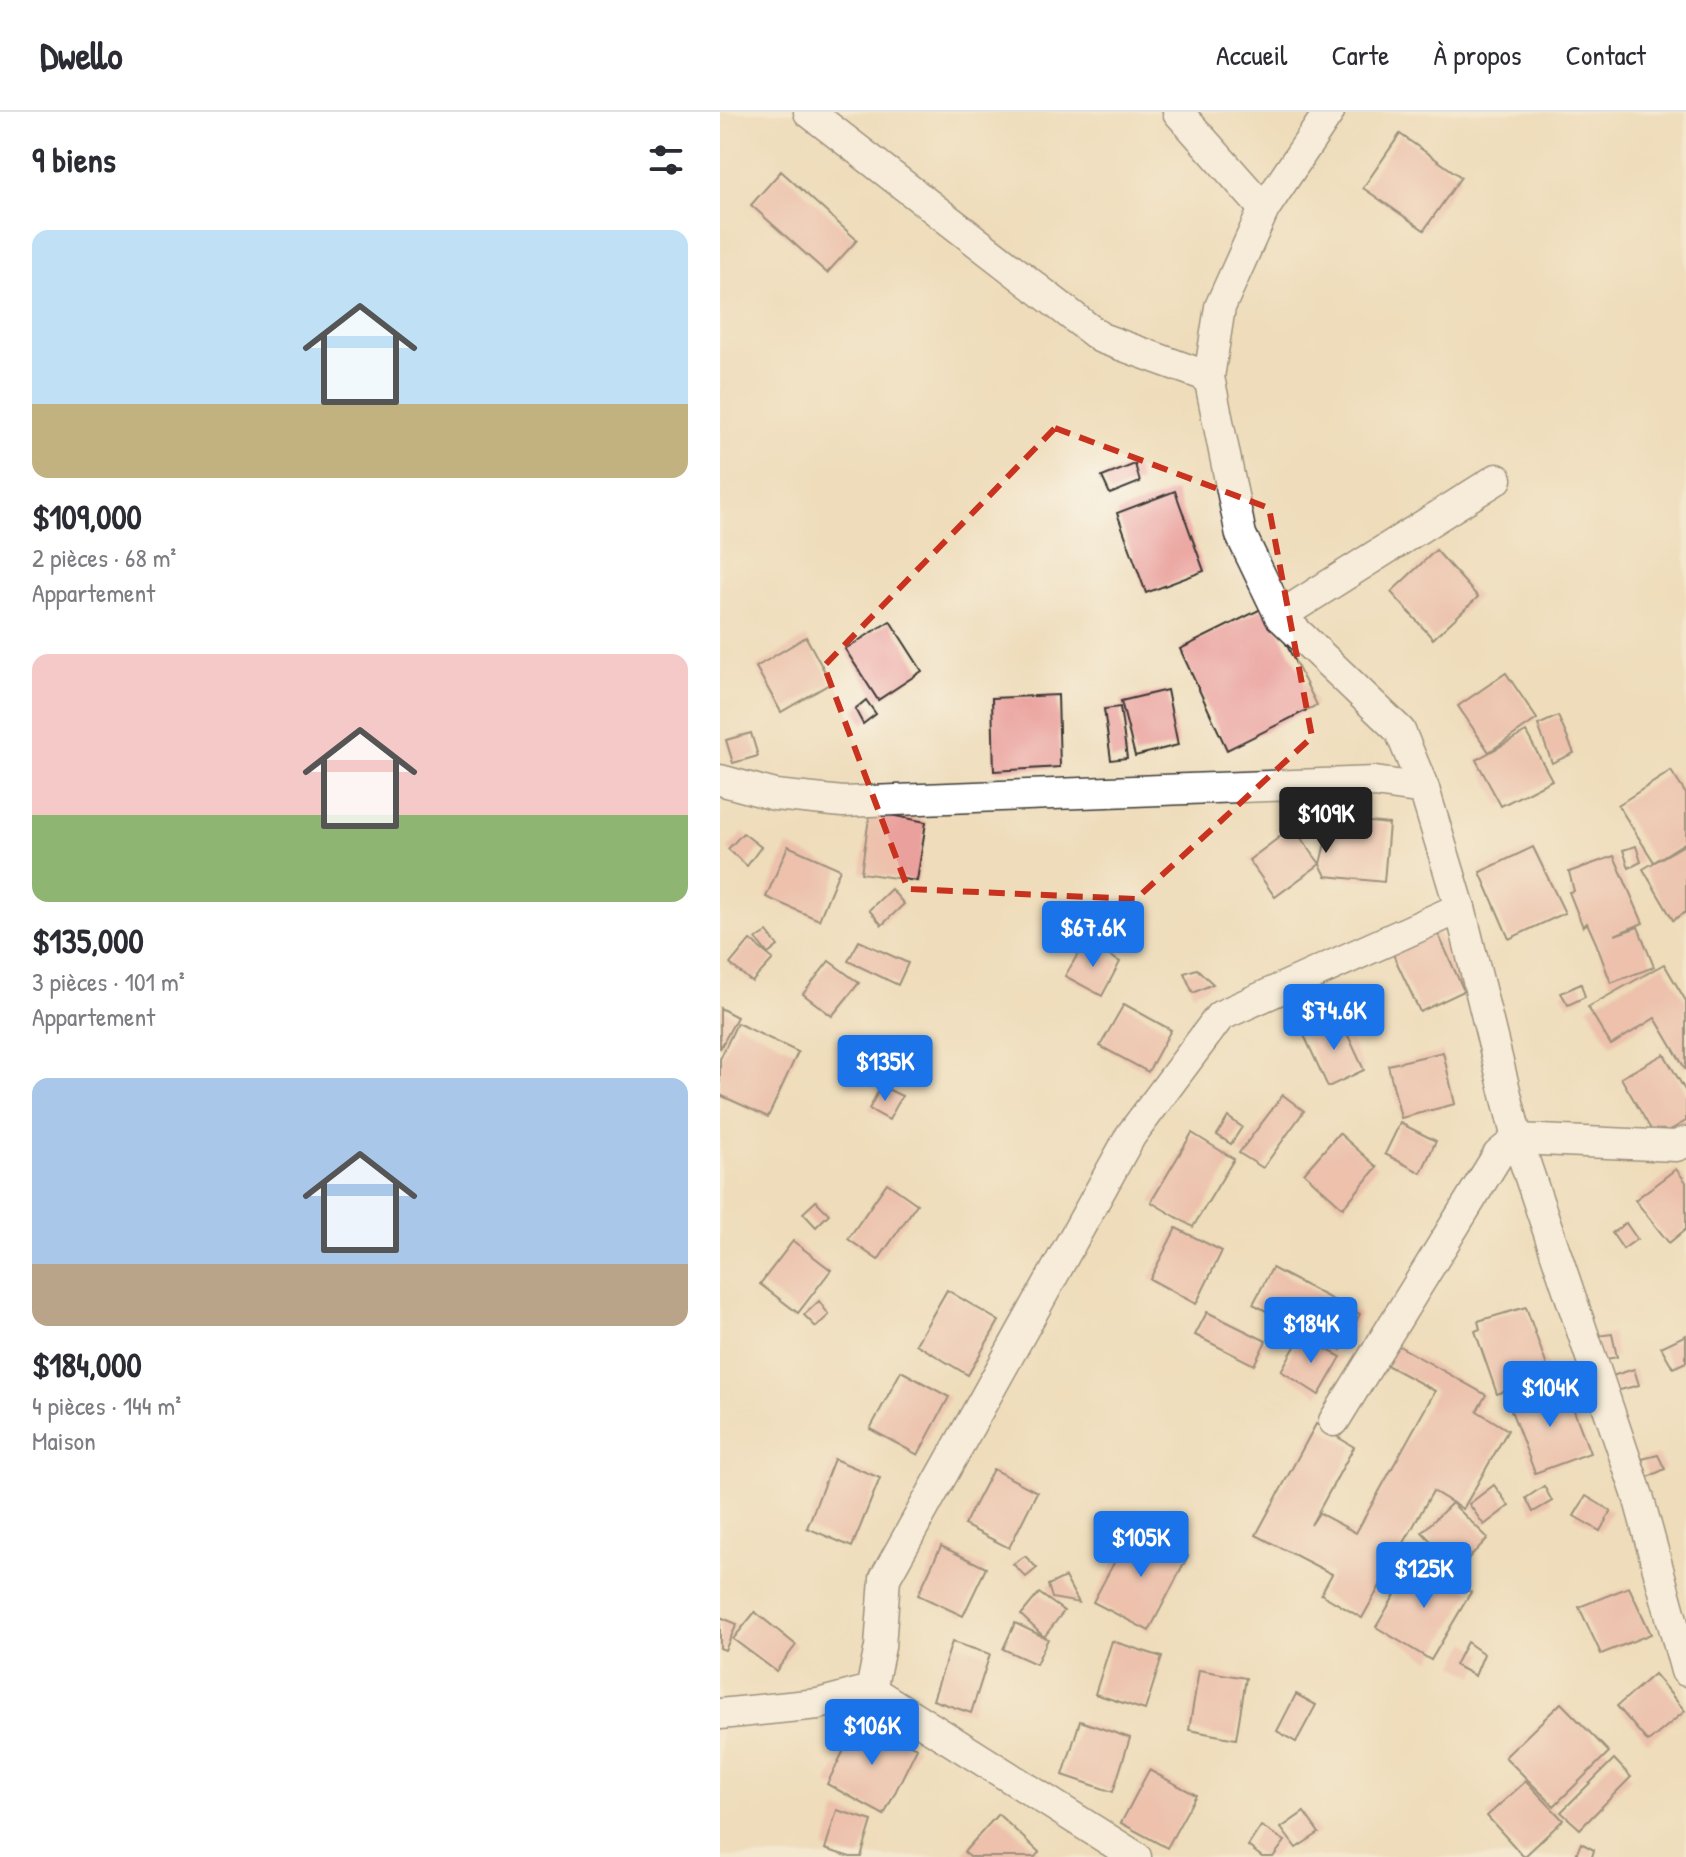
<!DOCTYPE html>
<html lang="fr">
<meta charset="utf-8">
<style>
body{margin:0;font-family:"Patrick Hand",sans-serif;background:#f7f7f7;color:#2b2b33;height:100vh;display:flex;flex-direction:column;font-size:30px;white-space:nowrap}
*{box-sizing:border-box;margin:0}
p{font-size:26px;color:#7c7c81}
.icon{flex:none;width:44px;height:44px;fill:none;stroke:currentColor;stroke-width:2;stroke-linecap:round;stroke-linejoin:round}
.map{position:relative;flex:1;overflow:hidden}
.sheet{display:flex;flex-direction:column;background:#fff;width:720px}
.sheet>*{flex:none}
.price{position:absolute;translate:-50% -68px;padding:0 18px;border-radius:8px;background:#1a73e8;color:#fff;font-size:26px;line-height:52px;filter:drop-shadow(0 2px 4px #0008)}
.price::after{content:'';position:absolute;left:50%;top:48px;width:24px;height:18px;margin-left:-12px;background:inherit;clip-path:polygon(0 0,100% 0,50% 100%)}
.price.active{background:#222;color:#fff}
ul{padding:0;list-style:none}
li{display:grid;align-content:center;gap:16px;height:424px;padding:0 32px}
li span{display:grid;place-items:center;height:248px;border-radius:16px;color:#555}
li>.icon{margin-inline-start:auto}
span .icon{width:144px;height:144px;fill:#fffc;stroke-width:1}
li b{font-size:34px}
h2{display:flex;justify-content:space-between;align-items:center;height:96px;padding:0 32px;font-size:34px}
header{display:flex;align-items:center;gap:48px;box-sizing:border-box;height:112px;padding:0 40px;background:#fff;border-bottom:2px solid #e1e1e2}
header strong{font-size:38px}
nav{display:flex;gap:44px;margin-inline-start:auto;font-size:28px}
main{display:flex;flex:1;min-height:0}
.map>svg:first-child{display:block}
.building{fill:#eaa09c}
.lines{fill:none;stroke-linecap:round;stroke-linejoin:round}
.minor-casing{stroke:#3c3934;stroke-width:33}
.minor{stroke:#fff;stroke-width:30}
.marked{fill:none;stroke:#c8321e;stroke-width:6;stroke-dasharray:16 10;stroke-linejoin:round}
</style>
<header>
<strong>Dwello</strong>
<nav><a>Accueil</a><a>Carte</a><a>À propos</a><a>Contact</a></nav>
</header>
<main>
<section class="sheet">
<h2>9 biens<svg class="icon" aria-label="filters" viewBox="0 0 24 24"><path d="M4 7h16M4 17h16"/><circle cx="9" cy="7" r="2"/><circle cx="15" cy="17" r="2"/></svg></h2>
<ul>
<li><span style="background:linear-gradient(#bfe0f5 70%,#c2b280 0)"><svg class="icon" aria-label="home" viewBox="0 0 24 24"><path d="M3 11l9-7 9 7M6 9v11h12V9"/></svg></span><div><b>$109,000</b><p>2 pièces · 68 m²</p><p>Appartement</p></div></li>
<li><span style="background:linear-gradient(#f6c9c9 65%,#8fb573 0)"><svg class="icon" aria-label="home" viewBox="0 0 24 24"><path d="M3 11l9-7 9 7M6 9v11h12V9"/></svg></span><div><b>$135,000</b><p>3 pièces · 101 m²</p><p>Appartement</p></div></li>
<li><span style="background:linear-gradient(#a9c7e8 75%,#b9a48a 0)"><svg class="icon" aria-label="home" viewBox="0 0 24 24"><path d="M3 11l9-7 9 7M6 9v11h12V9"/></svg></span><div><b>$184,000</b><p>4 pièces · 144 m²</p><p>Maison</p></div></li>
</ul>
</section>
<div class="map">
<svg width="966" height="1745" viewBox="0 0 966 1745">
<rect width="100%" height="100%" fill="#fbf7ec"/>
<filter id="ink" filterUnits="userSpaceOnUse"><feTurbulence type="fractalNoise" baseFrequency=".0125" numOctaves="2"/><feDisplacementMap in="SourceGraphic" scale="16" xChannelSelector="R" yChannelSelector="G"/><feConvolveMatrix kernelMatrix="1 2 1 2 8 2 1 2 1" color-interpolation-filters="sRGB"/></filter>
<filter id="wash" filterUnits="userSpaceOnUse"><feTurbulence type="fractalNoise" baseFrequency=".006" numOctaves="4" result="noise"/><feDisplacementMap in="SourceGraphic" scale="32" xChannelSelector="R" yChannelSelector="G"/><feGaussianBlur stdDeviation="1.8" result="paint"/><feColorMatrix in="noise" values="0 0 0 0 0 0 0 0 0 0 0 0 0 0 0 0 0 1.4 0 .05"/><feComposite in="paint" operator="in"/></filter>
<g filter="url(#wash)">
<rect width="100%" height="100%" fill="#eedcba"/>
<g id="blocks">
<!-- building -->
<g class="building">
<path d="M680,22L741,65L704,118L643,76Z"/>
<path d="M61,59L137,128L107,161L31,93Z"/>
<path d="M415,352L420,370L390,382L382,365Z"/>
<path d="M455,379L484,459L426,481L397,401Z"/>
<path d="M716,438L758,485L713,527L671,480Z"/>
<path d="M547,494L597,593L507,638L460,537Z"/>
<path d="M170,509L202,559L158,588L125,537Z"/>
<path d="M86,525L111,571L61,600L36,555Z"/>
<path d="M786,561L817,607L769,640L738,594Z"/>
<path d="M447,578L458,633L415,644L401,589Z"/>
<path d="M338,583L340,655L274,659L272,586Z"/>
<path d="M146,588L156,602L143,612L135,597Z"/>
<path d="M400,595L407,646L391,648L384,597Z"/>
<path d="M838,604L854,641L832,651L818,613Z"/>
<path d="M806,620L832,668L781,694L756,648Z"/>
<path d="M31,621L38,644L13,651L6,628Z"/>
<path d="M951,659L966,682V730L934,750L898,693Z"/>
<path d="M150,699L206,710L197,769L141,761Z"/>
<path d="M611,706L669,712L664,770L606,764L600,752L555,785L529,748L573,715L600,752Z"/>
<path d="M23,721L41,735L27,754L8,737Z"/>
<path d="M966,732V800L953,808L923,757Z"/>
<path d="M68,734L120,757L99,808L46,785Z"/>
<path d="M916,734L921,750L909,756L903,738Z"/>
<path d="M813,735L845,801L789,827L760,760Z"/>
<path d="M894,744L923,811L895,823L918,815L934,855L891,871L876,831L867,811L863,815L849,780L854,779L849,760Z"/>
<path d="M171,777L184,792L162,813L149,798Z"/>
<path d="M715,815L744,879L700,900L670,836Z"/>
<path d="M47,820L58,834L48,842L36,827Z"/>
<path d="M30,828L53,847L32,870L10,852Z"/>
<path d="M139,829L188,851L178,873L128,849Z"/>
<path d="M365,830L400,850L382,884L345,864Z"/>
<path d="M109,849L139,871L112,904L83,882Z"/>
<path d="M944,852L966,889V958L935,906L891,933L868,895Z"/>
<path d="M477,857L493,872L473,881L464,861Z"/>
<path d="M861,872L865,885L848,893L841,881Z"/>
<path d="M404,892L451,918L428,960L380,934Z"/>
<path d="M0,896L17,905L0,937Z"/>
<path d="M619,904L644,958L608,975L583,921Z"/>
<path d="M17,911L78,940L48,1005L0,983V947Z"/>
<path d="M723,940L735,992L681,1006L668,953Z"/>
<path d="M944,942L966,980V1009L936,1026L901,966Z"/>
<path d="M161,974L182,984L169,1008L149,997Z"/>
<path d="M563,983L584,999L543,1056L519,1041Z"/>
<path d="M508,1005L522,1015L511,1032L497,1023Z"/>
<path d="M680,1011L716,1029L701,1061L665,1042Z"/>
<path d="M472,1021L514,1047L473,1115L431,1090Z"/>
<path d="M619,1021L657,1055L623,1096L584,1061Z"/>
<path d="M956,1057L966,1070V1117L949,1131L915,1088Z"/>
<path d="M167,1071L197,1092L158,1148L128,1127Z"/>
<path d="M96,1089L109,1102L96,1115L83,1101Z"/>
<path d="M906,1111L917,1127L903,1137L892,1121Z"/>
<path d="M456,1116L502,1139L476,1192L430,1167Z"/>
<path d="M73,1129L111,1158L78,1201L40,1172Z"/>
<path d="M552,1156L640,1202L621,1238L533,1192Z"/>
<path d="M227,1178L279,1209L248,1263L196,1232Z"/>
<path d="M99,1189L109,1203L96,1215L84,1203Z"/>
<path d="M806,1195L830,1263L777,1282L755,1219L760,1217L758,1209Z"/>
<path d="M487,1200L546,1229L534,1253L475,1223Z"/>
<path d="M892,1222L897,1245L881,1248L876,1224Z"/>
<path d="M966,1223V1250L953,1256L941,1235Z"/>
<path d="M581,1224L621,1245L599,1283L561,1259Z"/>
<path d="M672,1230L766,1283L757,1299L788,1318L743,1397L713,1379L642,1506L601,1482L612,1462L536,1423L596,1312L634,1335L591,1413L599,1401L636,1421L715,1279L661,1250Z"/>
<path d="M914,1257L919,1273L896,1279L892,1264Z"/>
<path d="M181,1259L229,1285L198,1343L150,1317Z"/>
<path d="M844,1272L870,1341L815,1361L789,1293Z"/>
<path d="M938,1343L945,1357L928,1365L922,1347Z"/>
<path d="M114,1347L160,1366L132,1435L87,1416Z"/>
<path d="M273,1357L317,1380L289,1436L244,1413Z"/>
<path d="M774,1373L789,1394L764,1413L749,1392Z"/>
<path d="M824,1374L832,1389L813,1400L806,1386Z"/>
<path d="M866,1384L891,1399L880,1419L854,1404Z"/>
<path d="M732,1391L768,1426L738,1457L702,1420Z"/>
<path d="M413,1415L468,1444L429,1519L373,1490Z"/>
<path d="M221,1434L266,1456L243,1504L198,1483Z"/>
<path d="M305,1444L317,1456L306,1465L293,1452Z"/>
<path d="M696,1447L751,1480L711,1548L656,1515Z"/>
<path d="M345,1465L359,1491L332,1486L328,1473Z"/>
<path d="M909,1475L931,1522L881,1542L859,1495Z"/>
<path d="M319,1481L344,1499L324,1525L301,1503Z"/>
<path d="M35,1500L76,1533L56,1559L13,1527Z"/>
<path d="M0,1505L17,1512L5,1538L0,1536Z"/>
<path d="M295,1511L328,1527L316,1552L283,1537Z"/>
<path d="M392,1529L442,1545L425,1598L375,1582Z"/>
<path d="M232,1530L270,1542L251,1601L213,1588Z"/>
<path d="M747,1530L764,1542L755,1564L735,1553Z"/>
<path d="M479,1558L526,1566L516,1627L469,1618Z"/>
<path d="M934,1562L965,1599L928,1630L897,1594Z"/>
<path d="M576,1582L596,1593L576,1630L557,1619Z"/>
<path d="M841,1591L889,1640L834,1694L785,1645Z"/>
<path d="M360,1609L410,1626L393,1680L343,1663Z"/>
<path d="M138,1610L197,1636L164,1703L107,1672Z"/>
<path d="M894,1647L911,1665L860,1717L841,1700Z"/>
<path d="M429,1658L476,1683L447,1736L401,1711Z"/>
<path d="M806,1669L843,1708L804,1745L767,1704Z"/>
<path d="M117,1698L152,1709L141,1745H130L105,1737Z"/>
<path d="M584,1700L599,1721L576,1736L561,1716Z"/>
<path d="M278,1702L319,1740L315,1745H250L244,1740Z"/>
<path d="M541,1714L565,1729L553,1745H542L528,1734Z"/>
<path d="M861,1731L874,1738L872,1745H855Z"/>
</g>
</g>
</g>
<g filter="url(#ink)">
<use href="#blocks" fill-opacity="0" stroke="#3c3934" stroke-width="2"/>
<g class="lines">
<defs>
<g id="minor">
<path d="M89,0L381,226L489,265"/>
<path d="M458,0L544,97"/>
<path d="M609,0L544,97L500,195L489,265L521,423L560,504L680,619L704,677"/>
<path d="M560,504L777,367"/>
<path d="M0,668L55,683L123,690L655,670L704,677L740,796L797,1027L918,1384L966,1559"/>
<path d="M614,1309L778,1043L797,1027L956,1034L966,1030"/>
<path d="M151,1578L160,1535L165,1466L411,1023L500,904L740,796"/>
<path d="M0,1602L98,1592L151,1578L416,1745"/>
</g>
</defs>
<!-- minor casing -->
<use href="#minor" class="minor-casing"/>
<!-- minor -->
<use href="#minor" class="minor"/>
</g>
</g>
<!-- marked area -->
<path d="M0 0H966V1745H0ZM335,316L549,396L592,625L416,787L188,777L104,554Z" fill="#eedcba" fill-opacity=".55" fill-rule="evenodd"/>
<path class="marked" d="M335,316L549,396L592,625L416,787L188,777L104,554Z"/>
</svg>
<b class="price active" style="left:606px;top:743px">$109K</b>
<b class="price" style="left:373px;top:857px">$67.6K</b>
<b class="price" style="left:614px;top:940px">$74.6K</b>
<b class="price" style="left:165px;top:991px">$135K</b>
<b class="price" style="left:591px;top:1253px">$184K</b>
<b class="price" style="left:830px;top:1317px">$104K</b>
<b class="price" style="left:421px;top:1467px">$105K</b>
<b class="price" style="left:704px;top:1498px">$125K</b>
<b class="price" style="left:152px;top:1655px">$106K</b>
</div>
</main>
